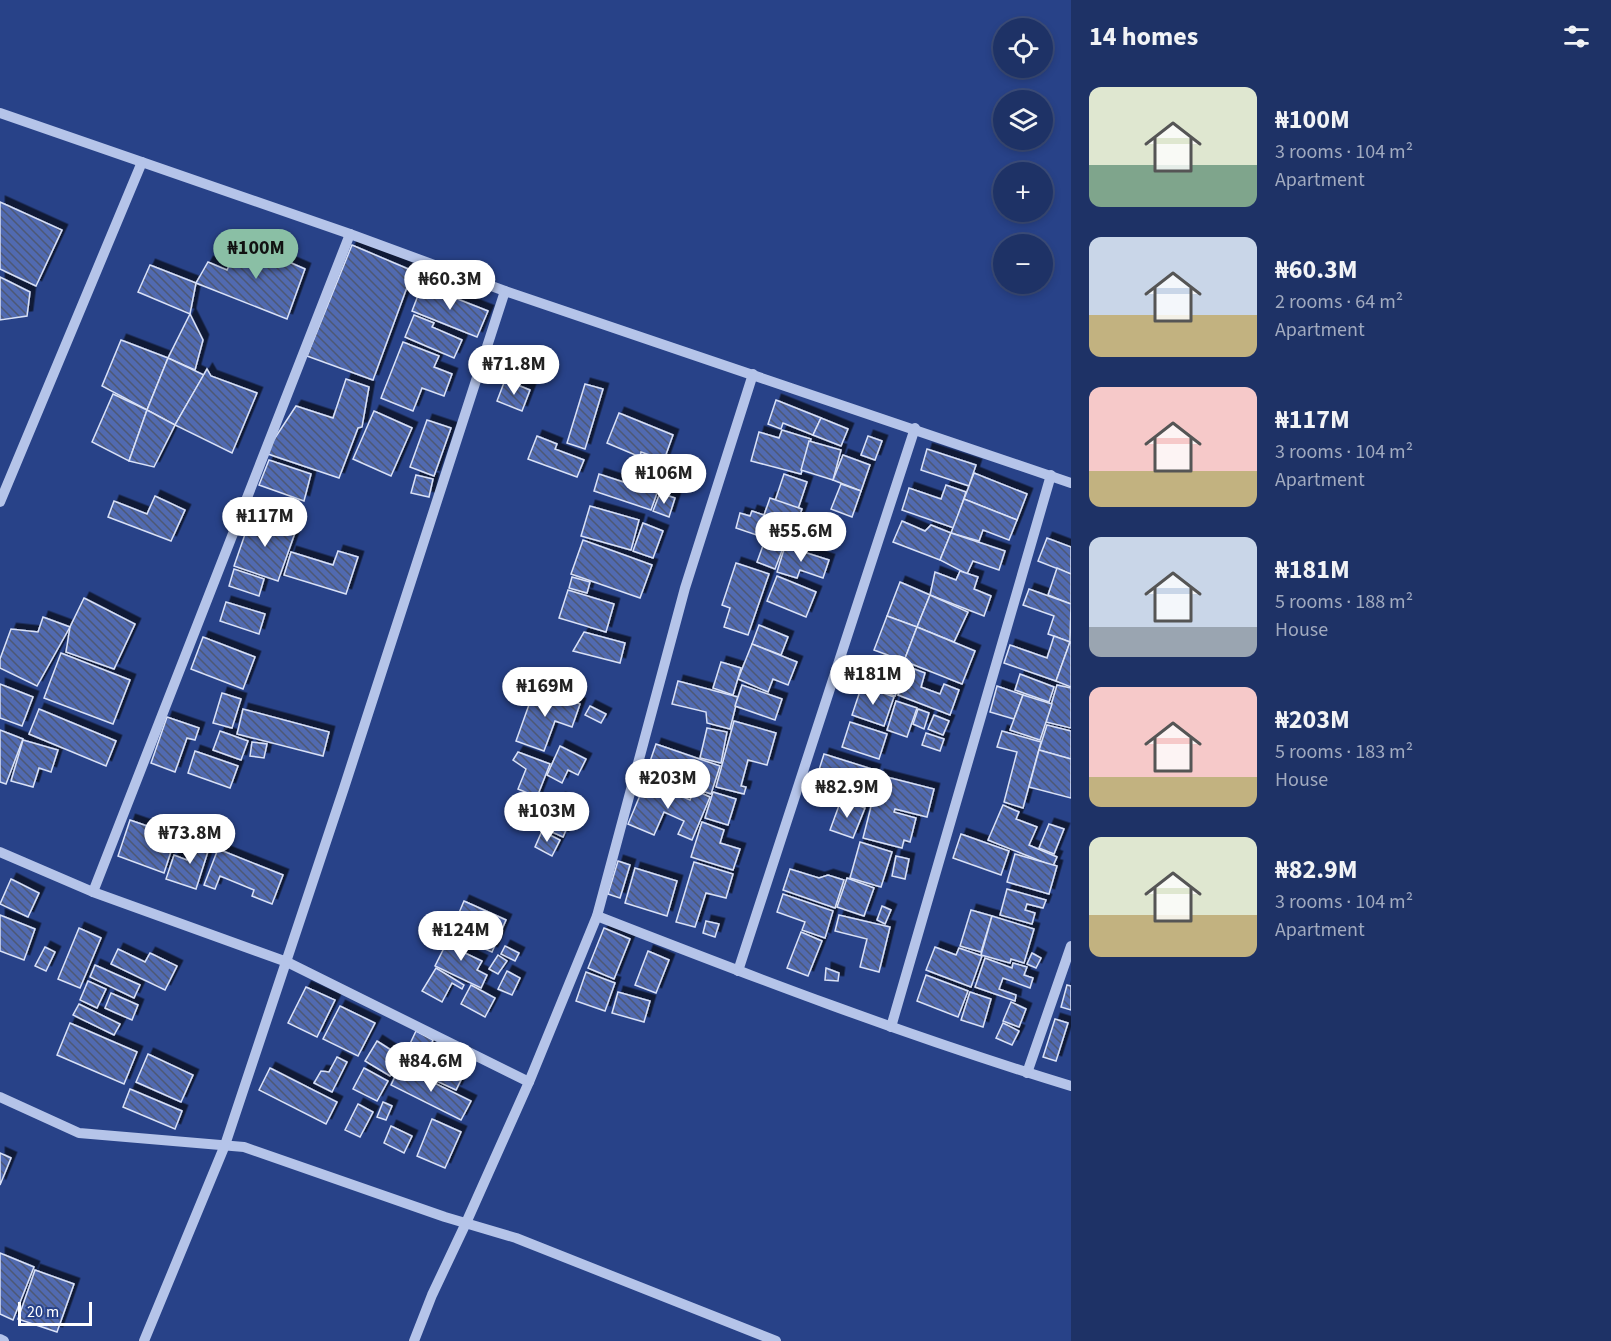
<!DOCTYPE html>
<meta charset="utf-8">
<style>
body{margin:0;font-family:"Source Sans 3",sans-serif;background:#263a6c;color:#f1f3f6;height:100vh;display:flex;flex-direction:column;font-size:22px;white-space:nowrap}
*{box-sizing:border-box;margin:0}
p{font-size:20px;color:#a1aabf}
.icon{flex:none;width:33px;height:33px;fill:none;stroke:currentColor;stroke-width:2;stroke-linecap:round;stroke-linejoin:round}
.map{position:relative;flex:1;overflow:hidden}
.side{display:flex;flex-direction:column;background:#1e3266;width:540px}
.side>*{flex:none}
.tools{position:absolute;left:993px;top:18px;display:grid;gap:12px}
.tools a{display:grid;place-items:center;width:60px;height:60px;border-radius:50%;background:#1e3266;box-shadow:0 3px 9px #0003,0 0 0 2px #3c4d7a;font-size:30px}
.scale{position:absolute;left:18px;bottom:15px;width:74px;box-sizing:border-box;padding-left:6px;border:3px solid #fff;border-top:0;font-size:16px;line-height:21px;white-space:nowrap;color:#fff;-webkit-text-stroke:4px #284288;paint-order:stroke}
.price{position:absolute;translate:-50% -51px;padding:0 14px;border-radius:21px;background:#fff;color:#222;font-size:20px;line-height:39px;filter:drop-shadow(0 2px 3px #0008)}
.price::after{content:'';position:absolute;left:50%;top:36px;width:18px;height:14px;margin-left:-9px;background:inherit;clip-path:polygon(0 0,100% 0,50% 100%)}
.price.current{background:#8abfa5;color:#111}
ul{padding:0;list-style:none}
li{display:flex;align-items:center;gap:18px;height:150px;padding:0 18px}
li span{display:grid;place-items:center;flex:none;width:168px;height:120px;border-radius:12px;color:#555}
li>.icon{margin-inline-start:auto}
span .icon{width:72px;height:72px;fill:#fffc;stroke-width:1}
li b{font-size:26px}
h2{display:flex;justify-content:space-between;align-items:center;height:72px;padding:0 18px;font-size:26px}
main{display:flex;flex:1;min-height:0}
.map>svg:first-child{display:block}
.building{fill:url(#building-back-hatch);stroke:#d9e1f7;stroke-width:1.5;filter:url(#shadow)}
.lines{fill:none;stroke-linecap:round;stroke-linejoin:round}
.minor{stroke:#b5c4e9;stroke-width:10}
</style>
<main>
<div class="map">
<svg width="1071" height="1341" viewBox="0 0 1071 1341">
<defs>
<pattern id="building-back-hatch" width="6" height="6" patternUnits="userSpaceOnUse" patternTransform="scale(1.5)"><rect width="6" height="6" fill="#516bb0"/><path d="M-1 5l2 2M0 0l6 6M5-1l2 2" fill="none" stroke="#4e5874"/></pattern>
<filter id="shadow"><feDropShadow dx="5.5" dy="-5.5" stdDeviation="0" flood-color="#0009"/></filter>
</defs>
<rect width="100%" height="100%" fill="#284288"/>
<!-- building -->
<g class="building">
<path d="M0,202L62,230L36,286L0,269Z"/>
<path d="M241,241L305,269L287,319L196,283L208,262L227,270Z"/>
<path d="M352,245L413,271L373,380L307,356Z"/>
<path d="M150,265L196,283L190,314L138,292Z"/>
<path d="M0,277L30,292L27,316L0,320Z"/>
<path d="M422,285L488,311L477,337L412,311Z"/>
<path d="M190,314L203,340L195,370L168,358Z"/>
<path d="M414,315L434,323L432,327L462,340L454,358L405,337Z"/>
<path d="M121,340L168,358L147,410L102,386Z"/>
<path d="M403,342L439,356L434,367L452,374L444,396L422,388L413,411L381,398Z"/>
<path d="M168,358L204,375L175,425L147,410Z"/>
<path d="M207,369L211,376L257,393L232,453L175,425Z"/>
<path d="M346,379L369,387L362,427L358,428L339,478L265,453L296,406L333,418Z"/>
<path d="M505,380L530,390L522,411L497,401Z"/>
<path d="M585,384L603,389L585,449L567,443Z"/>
<path d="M113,394L147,410L129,461L92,442Z"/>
<path d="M776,400L821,418L813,435L783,423L781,429L768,424Z"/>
<path d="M147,410L175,425L154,467L129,461Z"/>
<path d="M374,411L412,428L391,476L353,459Z"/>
<path d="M619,413L673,435L664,460L641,452L640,457L607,443Z"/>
<path d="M821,418L848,429L841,446L813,435Z"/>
<path d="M427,420L451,428L434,476L410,467Z"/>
<path d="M782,430L811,439L801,474L751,461L759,432L779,438Z"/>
<path d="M537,436L557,444L555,449L584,460L577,477L528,459Z"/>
<path d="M868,436L882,441L875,460L861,455Z"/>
<path d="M809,441L841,450L833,480L801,470Z"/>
<path d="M927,449L976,465L969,486L921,470Z"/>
<path d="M843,455L870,465L861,491L833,480Z"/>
<path d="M269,460L311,474L304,501L259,485Z"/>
<path d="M974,473L1027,494L1017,520L964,499Z"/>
<path d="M599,474L657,493L651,510L594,491Z"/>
<path d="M784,474L807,482L798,509L775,501Z"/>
<path d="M416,475L433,479L429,497L411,493Z"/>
<path d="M841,484L861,491L852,517L831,509Z"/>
<path d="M946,485L966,492L954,528L902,510L909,488L941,499Z"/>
<path d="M660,493L675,498L669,517L653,511Z"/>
<path d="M155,496L185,510L171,541L108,517L114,501L147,514Z"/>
<path d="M770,498L802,509L789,546L736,528L740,513L750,516L752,511L764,515Z"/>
<path d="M964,499L1017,520L1009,540L983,530L979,541L951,533Z"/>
<path d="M590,506L639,520L631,550L581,536Z"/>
<path d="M252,514L296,530L278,581L234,566Z"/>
<path d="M902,521L925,531L931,525L951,533L940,560L893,542Z"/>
<path d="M643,523L663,531L653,558L633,551Z"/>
<path d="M951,533L1005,551L999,570L973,561L967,574L940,560Z"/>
<path d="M1047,538L1071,547V574L1038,561Z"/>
<path d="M583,540L652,565L640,598L571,574Z"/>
<path d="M765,540L783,548L775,569L757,562Z"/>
<path d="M785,546L829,560L823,578L800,570L797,578L777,572Z"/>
<path d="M338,551L358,557L346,594L284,575L291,552L333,565Z"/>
<path d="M736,563L769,574L748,635L724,627L730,608L722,605Z"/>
<path d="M1057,568L1071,574V604L1048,595Z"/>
<path d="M234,569L264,579L259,596L229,586Z"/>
<path d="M960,571L978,577L974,589L991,596L984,616L930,595L935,572L956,580Z"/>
<path d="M777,576L816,592L806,617L767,601Z"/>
<path d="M572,577L590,582L587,593L569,588Z"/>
<path d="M900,582L930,595L917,627L887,616Z"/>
<path d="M1029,589L1071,604L1070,642L1048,634L1054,616L1023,605Z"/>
<path d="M568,590L614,604L606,632L559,618Z"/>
<path d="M930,595L968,612L954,642L917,627Z"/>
<path d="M84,598L135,624L114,669L66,652L70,627Z"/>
<path d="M226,602L265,614L259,634L220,621Z"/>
<path d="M887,616L917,627L904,661L874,650Z"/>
<path d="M43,617L70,627L37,686L0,668V659L11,629L38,632Z"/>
<path d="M759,625L788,637L781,655L752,644Z"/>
<path d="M917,627L975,651L962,684L904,661Z"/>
<path d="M584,632L625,643L620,663L573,651Z"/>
<path d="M1054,636L1070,642L1056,681L1004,663L1010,645L1047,658Z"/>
<path d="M203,637L255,657L243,689L191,669Z"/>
<path d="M1070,642H1071V687L1056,681Z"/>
<path d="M752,644L797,662L788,685L773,679L768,692L738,679Z"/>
<path d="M61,653L130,680L113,724L44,698Z"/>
<path d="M879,656L906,666L895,696L869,686Z"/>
<path d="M721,662L741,668L733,695L713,688Z"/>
<path d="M909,667L925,673L921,687L940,694L944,684L959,690L950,715L898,695Z"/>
<path d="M1020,674L1054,687L1049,702L1015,690Z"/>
<path d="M678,681L738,697L730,729L707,723L706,712L672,704Z"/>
<path d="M0,684L33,697L22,726L0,718Z"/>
<path d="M742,685L782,699L775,720L735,706Z"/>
<path d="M862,685L894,697L884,726L852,715Z"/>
<path d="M1057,685L1071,688V728L1046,722Z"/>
<path d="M997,686L1023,695L1014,719L990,712Z"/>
<path d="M535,688L580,704L572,727L555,721L544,751L516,741Z"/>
<path d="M222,693L241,699L232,728L213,723Z"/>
<path d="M1023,695L1052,704L1040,740L1010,730Z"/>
<path d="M896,701L917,708L907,737L887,730Z"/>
<path d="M590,706L606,714L601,723L585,715Z"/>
<path d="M39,709L116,741L106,766L29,734Z"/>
<path d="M243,709L329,732L323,756L237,734Z"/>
<path d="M918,709L929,713L924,729L913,724Z"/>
<path d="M934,715L949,721L943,735L928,729Z"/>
<path d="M167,717L199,728L195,740L187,738L175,772L151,763Z"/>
<path d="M734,721L776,733L767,765L748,760L741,786L746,787L744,794L716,787Z"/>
<path d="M850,722L887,734L879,759L842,747Z"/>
<path d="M1047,725L1071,731V759L1039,750Z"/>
<path d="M707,728L727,732L721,763L700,758Z"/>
<path d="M0,730L23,739L6,784L0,782Z"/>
<path d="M220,731L248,741L241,760L213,750Z"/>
<path d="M1002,731L1041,742L1023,808L1004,802L1017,752L997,747Z"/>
<path d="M926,733L944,739L940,751L922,745Z"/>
<path d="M23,740L58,750L51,772L39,768L33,787L11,781Z"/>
<path d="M252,742L267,744L264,758L250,756Z"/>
<path d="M656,744L720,766L711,794L679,783L677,791L644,779Z"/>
<path d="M560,746L586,759L578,775L568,770L562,783L547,775Z"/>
<path d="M1039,750L1071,759V798L1029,787Z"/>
<path d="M195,751L238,766L230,788L188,773Z"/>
<path d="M518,752L550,764L537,797L518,789L526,769L513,760Z"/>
<path d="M824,754L875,770L864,805L844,798L849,783L818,773Z"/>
<path d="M879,775L934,789L927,817L895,809L894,812L916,818L910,842L904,840L902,848L863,838Z"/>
<path d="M646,781L690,800L694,790L710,797L692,840L678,834L684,821L664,812L654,835L628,824Z"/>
<path d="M713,792L736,799L728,825L705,818Z"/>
<path d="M560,798L577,805L563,837L545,829Z"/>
<path d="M841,800L865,808L853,838L830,830Z"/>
<path d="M1003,805L1019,812L1016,819L1037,827L1029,845L1057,857L1053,866L988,840Z"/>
<path d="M130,820L176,836L164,873L118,856Z"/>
<path d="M702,822L724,830L720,843L740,849L733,870L691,857Z"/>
<path d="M1049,824L1064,829L1054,854L1039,848Z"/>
<path d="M542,831L560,840L552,856L535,847Z"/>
<path d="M961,834L1009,851L1001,875L953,858Z"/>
<path d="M194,837L211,842L196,889L166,879L174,855L187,860Z"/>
<path d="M860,842L892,852L881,887L850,878Z"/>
<path d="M218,849L283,875L272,904L252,896L254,890L220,876L215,889L204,885Z"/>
<path d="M1015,854L1057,866L1049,894L1007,882Z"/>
<path d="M896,856L909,859L905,879L892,876Z"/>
<path d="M618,861L630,865L620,898L608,894Z"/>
<path d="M694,862L733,874L726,898L706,893L695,927L676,922Z"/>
<path d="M635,868L677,881L667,916L625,903Z"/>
<path d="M790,869L819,878L828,875L844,880L835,908L783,890Z"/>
<path d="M847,878L874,888L864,916L837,907Z"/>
<path d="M11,879L39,893L28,917L0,904Z"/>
<path d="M1007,889L1046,900L1043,908L1027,904L1025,910L1035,913L1032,924L1000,915Z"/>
<path d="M783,894L833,911L825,938L802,930L805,922L777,912Z"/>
<path d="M464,901L506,920L492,952L450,934Z"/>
<path d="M882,906L891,910L885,924L877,920Z"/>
<path d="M971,910L992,916L981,952L960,946Z"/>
<path d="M0,915L35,929L24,960L0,951Z"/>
<path d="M839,915L890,927L879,972L860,967L867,939L835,931Z"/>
<path d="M992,916L1034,929L1024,963L1011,959L1010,963L981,955Z"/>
<path d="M706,921L719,924L715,937L703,933Z"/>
<path d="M79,928L101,938L80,988L58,979Z"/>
<path d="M604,928L630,939L614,979L588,968Z"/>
<path d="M801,932L822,941L808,976L787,968Z"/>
<path d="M451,934L469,943L465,953L482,961L477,970L487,975L481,988L435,966Z"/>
<path d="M505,946L519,953L515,961L501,954Z"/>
<path d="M45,947L55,952L46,971L35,966Z"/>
<path d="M935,947L956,955L959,948L982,956L971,987L926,970Z"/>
<path d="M118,949L145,962L150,953L177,966L165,990L111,964Z"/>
<path d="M648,951L669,960L656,993L635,985Z"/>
<path d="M1032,953L1041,958L1036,968L1027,964Z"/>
<path d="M498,955L507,961L498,974L489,969Z"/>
<path d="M985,958L1012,968L1013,963L1027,967L1024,975L1033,978L1030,988L1003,978L999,989L1016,995L1015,1001L975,987Z"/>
<path d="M95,965L140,985L134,998L90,977Z"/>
<path d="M436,968L464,985L462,989L452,983L442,1002L422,991Z"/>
<path d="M826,968L839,973L838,981L825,980Z"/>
<path d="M507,971L520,978L512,995L498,989Z"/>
<path d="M586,972L615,983L605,1011L576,1001Z"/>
<path d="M926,975L968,991L958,1017L917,1001Z"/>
<path d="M88,981L106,989L97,1008L80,1000Z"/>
<path d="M471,985L495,998L485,1017L461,1004Z"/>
<path d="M1067,985L1071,986V1010L1061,1007Z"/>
<path d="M306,987L335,1000L317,1037L288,1023Z"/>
<path d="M618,992L650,1001L644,1022L612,1013Z"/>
<path d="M970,992L991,999L983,1027L961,1020Z"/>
<path d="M111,993L138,1005L132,1020L105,1008Z"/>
<path d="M1011,1002L1026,1009L1019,1027L1003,1021Z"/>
<path d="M79,1004L120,1024L114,1035L73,1015Z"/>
<path d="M340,1006L375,1023L358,1056L323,1039Z"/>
<path d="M1055,1019L1068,1023L1056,1061L1043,1057Z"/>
<path d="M70,1023L137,1052L124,1084L57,1055Z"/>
<path d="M1003,1023L1019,1031L1012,1045L996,1038Z"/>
<path d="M416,1031L433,1040L419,1071L401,1063Z"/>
<path d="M377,1041L402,1057L390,1076L365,1061Z"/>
<path d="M148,1054L193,1075L181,1102L136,1082Z"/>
<path d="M337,1057L347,1062L332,1092L314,1083L321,1071L329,1072Z"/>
<path d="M442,1059L466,1070L456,1090L432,1079Z"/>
<path d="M400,1066L471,1101L461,1120L391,1085Z"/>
<path d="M270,1068L337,1102L326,1124L259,1090Z"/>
<path d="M364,1068L388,1081L377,1101L353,1089Z"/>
<path d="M130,1089L182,1111L175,1129L123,1107Z"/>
<path d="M383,1102L392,1106L386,1120L377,1117Z"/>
<path d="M358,1104L373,1112L360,1137L345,1130Z"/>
<path d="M432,1119L461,1132L445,1168L417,1156Z"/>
<path d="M391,1126L412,1136L404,1153L384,1143Z"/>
<path d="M0,1153L11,1158L0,1185Z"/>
<path d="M0,1253L34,1267L13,1320L0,1314Z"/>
<path d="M35,1270L74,1284L57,1332L18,1319Z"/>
</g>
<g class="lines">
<!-- minor -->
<g class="minor">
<path d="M0,113L350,234L505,291L1071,483"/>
<path d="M0,502L142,162"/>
<path d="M0,852L93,892L287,962L529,1082"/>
<path d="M93,892L350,234"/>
<path d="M597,916C753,977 910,1037 1071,1086"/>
<path d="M738,971L915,428"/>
<path d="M891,1027L1051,475"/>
<path d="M1027,1073L1071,946"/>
<path d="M0,1097L79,1133L244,1147L445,1217L516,1238L776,1341"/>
<path d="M0,1339L4,1341"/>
<path d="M144,1341L225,1145L344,788L505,291"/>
<path d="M414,1341L432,1295L466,1223L529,1082L597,916L685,588L753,374"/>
</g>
</g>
</svg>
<div class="tools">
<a><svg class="icon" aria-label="locate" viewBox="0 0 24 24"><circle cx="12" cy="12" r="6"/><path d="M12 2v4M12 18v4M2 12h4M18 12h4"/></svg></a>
<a><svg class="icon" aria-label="layers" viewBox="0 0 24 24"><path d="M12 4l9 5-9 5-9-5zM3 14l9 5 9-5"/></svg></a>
<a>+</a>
<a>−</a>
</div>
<div class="scale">20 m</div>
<b class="price current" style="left:256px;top:280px">₦100M</b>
<b class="price" style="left:450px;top:311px">₦60.3M</b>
<b class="price" style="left:514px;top:396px">₦71.8M</b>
<b class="price" style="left:664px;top:505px">₦106M</b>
<b class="price" style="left:265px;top:548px">₦117M</b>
<b class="price" style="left:801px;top:563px">₦55.6M</b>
<b class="price" style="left:873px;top:706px">₦181M</b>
<b class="price" style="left:545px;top:718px">₦169M</b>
<b class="price" style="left:668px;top:810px">₦203M</b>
<b class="price" style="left:847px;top:819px">₦82.9M</b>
<b class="price" style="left:547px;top:843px">₦103M</b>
<b class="price" style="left:190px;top:865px">₦73.8M</b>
<b class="price" style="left:461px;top:962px">₦124M</b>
<b class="price" style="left:431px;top:1093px">₦84.6M</b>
</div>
<section class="side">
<h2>14 homes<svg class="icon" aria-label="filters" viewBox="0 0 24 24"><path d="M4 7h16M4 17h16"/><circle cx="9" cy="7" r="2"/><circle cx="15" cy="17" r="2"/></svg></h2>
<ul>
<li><span style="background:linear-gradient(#dfe7d0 65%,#7fa58c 0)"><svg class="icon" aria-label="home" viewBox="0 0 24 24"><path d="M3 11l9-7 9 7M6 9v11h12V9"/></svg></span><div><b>₦100M</b><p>3 rooms · 104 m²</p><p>Apartment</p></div></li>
<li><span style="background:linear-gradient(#c9d6e8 65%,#c2b280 0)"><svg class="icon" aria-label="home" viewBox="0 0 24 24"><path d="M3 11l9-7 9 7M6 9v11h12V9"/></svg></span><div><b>₦60.3M</b><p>2 rooms · 64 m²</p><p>Apartment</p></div></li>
<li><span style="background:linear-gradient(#f6c9c9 70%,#c2b280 0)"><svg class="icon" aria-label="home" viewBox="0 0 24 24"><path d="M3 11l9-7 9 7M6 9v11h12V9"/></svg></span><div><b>₦117M</b><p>3 rooms · 104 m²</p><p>Apartment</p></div></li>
<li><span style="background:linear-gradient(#c9d6e8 75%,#9aa5b1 0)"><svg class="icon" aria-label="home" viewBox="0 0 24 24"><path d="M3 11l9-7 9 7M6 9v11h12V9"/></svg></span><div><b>₦181M</b><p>5 rooms · 188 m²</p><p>House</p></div></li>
<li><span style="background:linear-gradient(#f6c9c9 75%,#c2b280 0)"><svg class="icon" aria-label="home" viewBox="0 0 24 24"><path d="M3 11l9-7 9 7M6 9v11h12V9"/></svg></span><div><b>₦203M</b><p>5 rooms · 183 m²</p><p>House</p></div></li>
<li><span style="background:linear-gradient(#dfe7d0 65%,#c2b280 0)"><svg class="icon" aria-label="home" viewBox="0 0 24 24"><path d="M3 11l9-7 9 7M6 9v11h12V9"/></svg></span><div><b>₦82.9M</b><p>3 rooms · 104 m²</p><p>Apartment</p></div></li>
</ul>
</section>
</main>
